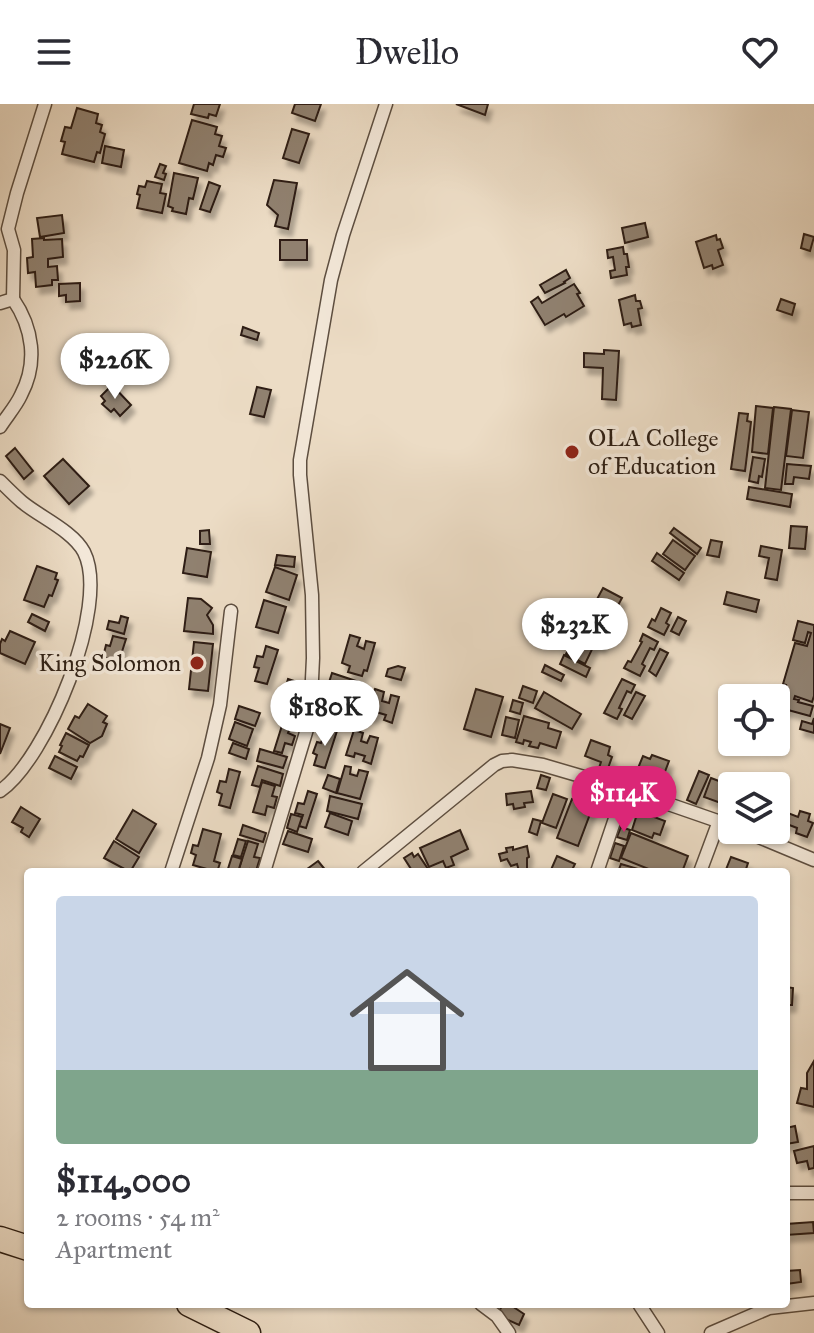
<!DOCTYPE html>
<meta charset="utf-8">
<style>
body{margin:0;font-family:"IM FELL Great Primer",serif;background:#f2f2f3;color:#2b2b33;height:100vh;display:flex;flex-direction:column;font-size:30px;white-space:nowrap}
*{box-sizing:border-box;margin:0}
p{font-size:26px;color:#7c7c81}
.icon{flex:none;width:44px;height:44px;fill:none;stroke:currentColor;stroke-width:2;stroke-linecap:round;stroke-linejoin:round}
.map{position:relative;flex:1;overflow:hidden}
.drawer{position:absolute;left:24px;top:764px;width:766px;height:440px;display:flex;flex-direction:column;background:#fff;border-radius:8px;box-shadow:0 2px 6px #0004}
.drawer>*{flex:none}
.controls{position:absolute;left:718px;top:580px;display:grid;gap:16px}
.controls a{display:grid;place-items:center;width:72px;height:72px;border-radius:8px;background:#fff;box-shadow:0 2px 6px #0004;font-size:40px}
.price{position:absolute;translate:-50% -68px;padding:0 18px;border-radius:28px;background:#fff;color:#222;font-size:26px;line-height:52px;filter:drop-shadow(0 2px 4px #0008)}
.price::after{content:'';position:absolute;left:50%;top:48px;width:24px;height:18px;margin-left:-12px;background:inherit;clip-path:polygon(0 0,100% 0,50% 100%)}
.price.current{background:#db2777;color:#fff}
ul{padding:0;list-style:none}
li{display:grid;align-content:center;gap:16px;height:424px;padding:0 32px}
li+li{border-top:2px solid #e1e1e2}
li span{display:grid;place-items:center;height:248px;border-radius:8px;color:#555}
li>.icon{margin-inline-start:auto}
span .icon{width:144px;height:144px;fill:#fffc;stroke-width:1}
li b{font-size:34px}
header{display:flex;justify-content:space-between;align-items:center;height:104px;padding:0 32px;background:#fff;font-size:36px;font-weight:600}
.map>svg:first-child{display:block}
.building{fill:#908170;stroke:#2d1e13;stroke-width:2;filter:url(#shadow)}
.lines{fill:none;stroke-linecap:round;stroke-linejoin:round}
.street-casing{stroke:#5d4e40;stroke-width:15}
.highway-casing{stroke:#2d1e13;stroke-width:27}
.street{stroke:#f3e8d9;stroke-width:12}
.highway{stroke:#ecdcc5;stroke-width:24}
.poi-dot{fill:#8f2418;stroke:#f3e8d9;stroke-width:3}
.labels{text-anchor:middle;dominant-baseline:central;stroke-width:7;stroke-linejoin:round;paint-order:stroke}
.poi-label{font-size:24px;fill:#2d1e13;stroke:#f3e8d9;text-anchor:start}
</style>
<header><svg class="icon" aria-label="menu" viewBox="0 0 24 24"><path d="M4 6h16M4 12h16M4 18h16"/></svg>Dwello<svg class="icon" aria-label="heart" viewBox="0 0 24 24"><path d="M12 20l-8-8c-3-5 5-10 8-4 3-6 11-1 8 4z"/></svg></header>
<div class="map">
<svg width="814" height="1229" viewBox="0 0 814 1229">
<defs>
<filter id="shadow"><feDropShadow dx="4" dy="7" stdDeviation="2" flood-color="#0004"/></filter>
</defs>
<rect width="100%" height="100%" fill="#ecdcc5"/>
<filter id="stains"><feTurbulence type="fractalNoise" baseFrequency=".0025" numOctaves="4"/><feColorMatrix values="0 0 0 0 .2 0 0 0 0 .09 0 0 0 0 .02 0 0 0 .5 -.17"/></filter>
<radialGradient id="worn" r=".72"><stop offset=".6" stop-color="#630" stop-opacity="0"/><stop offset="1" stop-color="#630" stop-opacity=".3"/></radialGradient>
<!-- building -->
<g class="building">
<path d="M194,0H220L216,12L209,10L208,14L191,10Z"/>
<path d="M295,0H321L315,17L292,9Z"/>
<path d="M456,0H488L485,11Z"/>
<path d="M77,4L98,10L96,19L102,21L100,28L105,30L100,49L97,48L94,58L62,50L65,38L61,37L65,23L71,24Z"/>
<path d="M192,16L217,23L215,30L222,32L219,42L226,44L223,53L216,51L213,61L209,59L207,67L179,59Z"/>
<path d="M292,25L309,30L299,59L283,54Z"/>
<path d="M105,42L124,46L121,63L102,59Z"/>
<path d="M160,60L166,62L163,69L166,70L164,76L155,73Z"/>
<path d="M174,69L198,74L193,95L189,94L186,110L172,107L173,104L168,102Z"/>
<path d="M274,76L297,79L288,125L275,122L278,111L267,101Z"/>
<path d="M147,77L162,80L160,89L166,90L162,109L137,104L140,91L137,90L139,82L145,83Z"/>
<path d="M209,78L220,82L210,108L200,105Z"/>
<path d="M62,111L64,129L40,133L37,114Z"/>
<path d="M645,119L648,133L625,139L622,124Z"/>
<path d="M804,130L814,133L810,147L801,144Z"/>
<path d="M716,131L717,136L720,135L723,144L718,146L723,161L713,165L712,161L704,164L696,138Z"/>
<path d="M44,134V136L62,135L63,153L48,155V163L57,162L58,176H52V181L36,183L35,168L28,169L27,154L33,153L32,135Z"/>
<rect x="280" y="136" width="27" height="20"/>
<path d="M623,143L624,150H627L629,163H626L627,171L611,174L610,167L615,166L613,153L608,154L607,146Z"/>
<path d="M566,166L570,174L564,178L565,179L545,189L540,181Z"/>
<path d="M80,179V197L66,198V191L59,192V180Z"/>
<path d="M574,180L580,189L577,190L584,202L566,213L564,210L545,221L531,198L538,193L542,199Z"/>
<path d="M635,191L636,197H640L642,204L638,205L641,221L632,223L631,219L624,221L619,196Z"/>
<path d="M781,195L795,200L792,211L777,206Z"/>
<path d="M243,223L259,229L257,236L241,231Z"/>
<path d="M604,246L619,247L616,296L602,295L603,264L584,263V249L604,250Z"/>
<path d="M112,281L131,301L120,312L114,305L111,308L102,300L105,297L101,292Z"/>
<path d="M257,283L271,286L264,313L250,310Z"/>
<path d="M756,302L773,304L768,350L752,348Z"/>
<path d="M774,303L791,305L781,386L765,384Z"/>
<path d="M792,306L809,308L803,354L786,352Z"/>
<path d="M739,309L748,310L747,317L751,318L745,367L731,365Z"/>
<path d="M15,344L33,367L24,375L6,352Z"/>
<path d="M753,353L765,355L762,373L759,372L758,379L749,377Z"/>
<path d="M63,355L89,382L69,400L44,372Z"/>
<path d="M787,360L811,362L809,375L794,373L793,380H785Z"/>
<path d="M749,383L792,390L790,403L747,395Z"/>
<path d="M791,422L807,423L805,445L789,444Z"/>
<path d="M674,424L701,444L697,450L670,429Z"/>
<path d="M209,426L210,440H200V427Z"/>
<path d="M673,436L695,452L685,466L663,450Z"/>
<path d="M711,436L722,438L719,453L707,451Z"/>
<path d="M761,442L782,446L777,476L765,474L769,454L759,452Z"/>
<path d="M187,444L211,448L207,473L183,469Z"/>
<path d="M657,449L684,469L679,476L652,457Z"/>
<path d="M277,451L295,453L294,463L275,461Z"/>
<path d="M37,462L57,469L55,475L58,476L52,492L49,491L44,503L24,496Z"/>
<path d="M275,463L297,471L289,496L266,488Z"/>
<path d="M603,484L622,494L615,507L596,497Z"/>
<path d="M727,488L759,496L756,508L724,500Z"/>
<path d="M188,494L201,495L212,504L207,511L213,521V530L184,527Z"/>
<path d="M264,496L286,503L278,529L256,523Z"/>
<path d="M661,504L671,509L666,519L669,521L664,531L648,523L652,515L655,517Z"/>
<path d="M588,506L607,516L599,531L605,534L601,542L595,539L585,560L566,550Z"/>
<path d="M32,510L49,518L45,527L28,518Z"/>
<path d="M121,512L128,514L124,530L107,525L109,517L119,519Z"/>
<path d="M678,513L686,517L679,531L671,527Z"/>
<path d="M798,517L814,521V592L812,598L795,592L794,595L799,596L798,598L813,602L810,612L777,603L782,587H784L786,581L783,580L795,539L807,542L811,529L808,528L805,539L793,536Z"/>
<path d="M10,527L35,538L25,560L0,549V540L2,535L5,537Z"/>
<path d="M643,530L658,538L654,546L650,544L642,560L645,562L640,572L624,564L628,557L631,558L642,538L640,537Z"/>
<path d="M350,531L360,534L357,542L364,545L366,537L375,539L367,567L364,566L362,572L348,568L350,562L342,559Z"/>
<path d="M113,532L126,535L119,557L103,553L106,541L110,542Z"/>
<path d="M194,538L213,540L208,587L189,585Z"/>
<path d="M266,542L278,546L267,580L255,577L259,564L254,563L257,552L263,553Z"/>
<path d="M660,545L668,549L656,572L649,567Z"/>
<path d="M564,551L590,564L586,573L560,560Z"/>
<path d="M545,561L564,571L561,577L542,568Z"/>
<path d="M398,562L405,564L401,576L386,572L388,565Z"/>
<path d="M332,569L362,579L353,607L323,597Z"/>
<path d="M288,575L297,578L295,588L285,585Z"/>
<path d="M622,575L635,581L631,589L627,587L619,604L622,605L617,615L604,609Z"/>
<path d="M523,582L537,587L533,599L519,594Z"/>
<path d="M375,585L384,588L382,597L389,599L391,591L399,593L392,619L384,616L386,611L376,608L374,612L367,610Z"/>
<path d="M476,585L503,593L491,633L464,625Z"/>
<path d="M544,588L581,610L572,625L535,604Z"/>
<path d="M636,588L645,592L632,615L624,611Z"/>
<path d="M513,596L523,599L520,610L510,607Z"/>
<path d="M88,600L107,612L103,618L107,620L102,632L90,639L68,625L75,612L79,614Z"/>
<path d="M292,601L301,603L297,616L289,614Z"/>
<path d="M239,602L260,609L255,622L235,615Z"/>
<path d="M524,612L549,619L548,624L561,628L556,644L540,639L538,644L529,642L531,638L524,636L523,640L516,638Z"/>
<path d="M506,613L519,616L515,634L502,631Z"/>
<path d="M814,614V629L800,625L802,617L812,620Z"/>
<path d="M284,615L292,618L288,629L295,632L292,641L285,639L282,649L274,647Z"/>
<path d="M235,618L253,625L247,642L229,635Z"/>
<path d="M0,620L10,624L0,650Z"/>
<path d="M326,624L337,627L325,664L314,661L317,651L313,649L317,638L321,639Z"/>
<path d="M354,626L363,629L361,637L367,639L370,632L378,634L371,660L363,657L365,652L355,649L354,653L346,651Z"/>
<path d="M66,629L89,641L83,653L80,652L77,657L59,648L62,642L60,641Z"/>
<path d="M591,636L610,643L608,651L612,653L607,667L599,664L601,658L585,652Z"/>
<path d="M233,639L249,645L246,655L229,649Z"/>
<path d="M260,645L287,653L283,664L257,657Z"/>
<path d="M652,651L669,657L661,678L636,669L643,652L650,655Z"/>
<path d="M55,652L77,663L71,675L49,664Z"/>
<path d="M258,662L283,670L280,682L262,676L260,683L252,681Z"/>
<path d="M345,662L351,663L350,670L357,672L359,666L368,668L360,695L337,689Z"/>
<path d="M229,665L240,668L230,704L219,701L222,690L217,688L220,677L226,678Z"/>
<path d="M699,667L709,671L696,700L687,696Z"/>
<path d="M328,671L340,675L336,689L323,684Z"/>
<path d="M541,671L550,674L546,686L537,684Z"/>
<path d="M711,674L732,682V695L729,702L704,693Z"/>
<path d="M262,678L275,682L272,692L277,693L274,704L267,702L265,711L253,708Z"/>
<path d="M308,687L317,690L306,724L299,722L303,711L295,709L298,699L304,700Z"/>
<path d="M531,687L533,698L524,699L525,703L514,705L513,700L507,701L506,690Z"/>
<path d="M553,690L567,695L556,724L542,719Z"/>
<path d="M330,692L362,700L358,715L327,707Z"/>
<path d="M572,695L593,702L578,742L557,734Z"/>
<path d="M21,703L40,715L29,733L21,728L23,724L12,718Z"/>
<path d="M133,706L156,720L139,749L116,735Z"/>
<path d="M638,707L665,717L660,731L654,729L652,734L632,726Z"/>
<path d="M800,707L810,710L808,717L813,719L807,733L796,729L797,724L784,719L788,709L798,713Z"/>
<path d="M330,709L352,717L348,731L325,723Z"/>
<path d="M291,710L302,713L297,728L287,724Z"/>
<path d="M533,715L541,717L537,731L529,728Z"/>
<path d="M243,721L266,729L263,738L240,731Z"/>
<path d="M621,723L630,726L627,736L617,733Z"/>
<path d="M203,725L221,730L214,757L220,759L217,768L193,761L196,751L191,749L193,741L198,742Z"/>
<path d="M460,726L468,745L451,753L454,761L446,764L443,757L429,763L420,744Z"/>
<path d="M288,727L312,735L308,748L283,740Z"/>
<path d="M631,729L688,752L682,768H656L621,754Z"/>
<path d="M238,735L246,737L241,753L233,751Z"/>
<path d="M114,737L139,753L130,768L104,754Z"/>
<path d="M248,737L258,740L254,753L260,754L256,767L250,765L249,768H238Z"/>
<path d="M615,739L624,742L619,757L610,754Z"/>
<path d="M527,742L529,753L527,754V765L519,767L517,760L511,762L507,755L501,757L499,750L507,748L506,744L513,743V746Z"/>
<path d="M412,749L414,753L418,750L428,765L423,768H413L404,754Z"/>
<path d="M232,752L242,755L238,768H227Z"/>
<path d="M557,752L575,760L571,768H550Z"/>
<path d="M731,753L748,759L745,768H725Z"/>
<path d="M318,757L327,768H303Z"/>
<path d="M621,760L648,768H618Z"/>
<path d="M786,883L793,884L792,901H786Z"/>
<path d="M814,957V1003L797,999L801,984L807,985V969Z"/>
<path d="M795,1022L798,1038L786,1040V1024Z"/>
<path d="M814,1042V1064L809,1065L807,1057L797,1059L794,1047Z"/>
<path d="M813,1118L814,1129L786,1131V1120Z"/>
<path d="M800,1166L801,1178L786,1180V1167Z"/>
<path d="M503,1200H512V1202L524,1210L519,1221L497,1211Z"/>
</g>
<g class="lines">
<defs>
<g id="street">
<path d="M0,199L13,195L14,146L8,125L17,89L45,0"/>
<path d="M0,323C7,312 16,302 21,291C38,259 33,224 13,195"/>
<path d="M0,377C7,384 15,392 22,398C40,413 73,427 84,448C111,501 46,656 0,687"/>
<path d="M742,726L814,756"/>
<path d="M171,768L208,654L220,601L231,507"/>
<path d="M264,768L307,625L311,596L313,554L312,491L300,371V356L331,176L343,131L386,0"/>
<path d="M363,768L494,661L502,657L512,656L543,661L625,685L732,722"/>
<path d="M597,768L625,685"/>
<path d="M700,768L719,717"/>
<path d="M786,1089H814"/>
<path d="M481,1200L497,1212L509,1229"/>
<path d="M639,1200L658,1229"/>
<path d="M711,1229L769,1204L814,1199"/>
</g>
<g id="highway">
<path d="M0,1135L28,1144"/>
<path d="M189,1200L248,1229"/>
</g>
</defs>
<!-- street casing -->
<use href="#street" class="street-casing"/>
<!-- highway casing -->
<use href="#highway" class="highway-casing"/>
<!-- street -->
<use href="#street" class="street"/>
<!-- highway -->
<use href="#highway" class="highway"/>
</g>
<!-- markers -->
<g class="poi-dot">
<circle cx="572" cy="348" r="8"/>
<circle cx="197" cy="559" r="8"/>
</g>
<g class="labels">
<!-- poi labels -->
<g class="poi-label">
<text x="588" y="334">OLA College<tspan x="588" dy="28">of Education</tspan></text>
<text x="181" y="559" text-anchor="end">King Solomon</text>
</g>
</g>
<rect width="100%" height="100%" filter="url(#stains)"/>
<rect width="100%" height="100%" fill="url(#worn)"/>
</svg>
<div class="controls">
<a><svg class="icon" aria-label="locate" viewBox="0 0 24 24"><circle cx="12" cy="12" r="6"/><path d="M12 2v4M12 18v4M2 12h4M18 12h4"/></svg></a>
<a><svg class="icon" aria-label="layers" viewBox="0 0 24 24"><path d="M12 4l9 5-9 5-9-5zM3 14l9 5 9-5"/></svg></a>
</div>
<b class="price" style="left:115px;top:297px">$226K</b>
<b class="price" style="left:575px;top:562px">$232K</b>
<b class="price" style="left:325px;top:644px">$180K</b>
<b class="price current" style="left:624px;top:730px">$114K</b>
<section class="drawer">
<ul>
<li><span style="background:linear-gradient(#c9d6e8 70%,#7fa58c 0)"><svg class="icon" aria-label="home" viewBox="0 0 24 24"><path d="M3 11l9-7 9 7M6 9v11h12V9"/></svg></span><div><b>$114,000</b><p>2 rooms · 54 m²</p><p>Apartment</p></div></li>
</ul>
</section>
</div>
